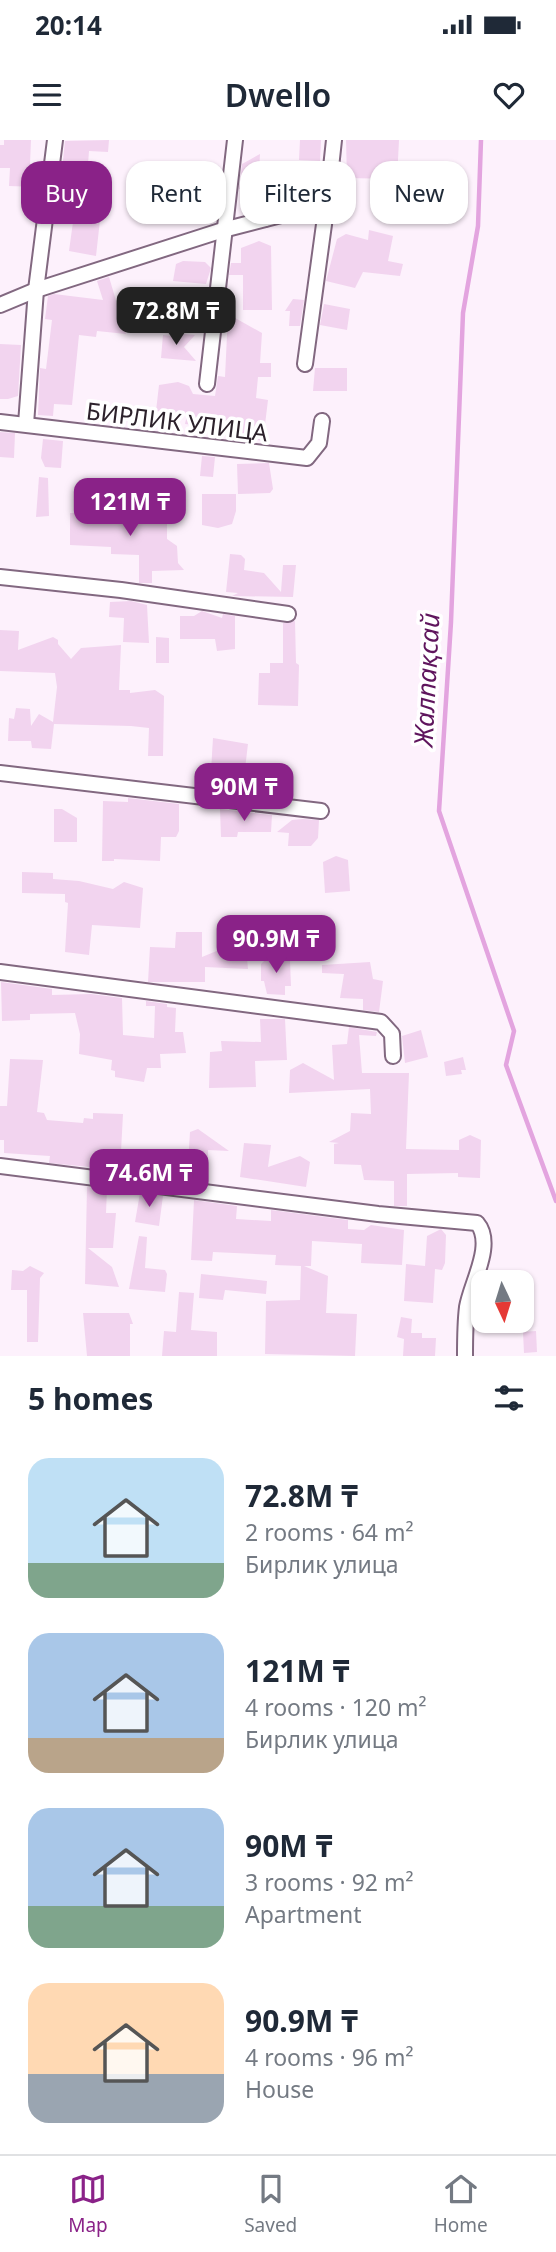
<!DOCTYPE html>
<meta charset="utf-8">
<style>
body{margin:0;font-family:"Noto Sans",sans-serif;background:#f2f2f3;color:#1f2937;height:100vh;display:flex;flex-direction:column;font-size:26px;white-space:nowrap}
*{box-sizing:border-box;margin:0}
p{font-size:23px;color:#747a83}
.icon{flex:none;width:38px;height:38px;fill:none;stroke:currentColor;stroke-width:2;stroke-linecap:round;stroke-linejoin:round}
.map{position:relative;height:1216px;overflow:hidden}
.side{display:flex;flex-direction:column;background:#fff;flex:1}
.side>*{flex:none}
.top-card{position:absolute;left:21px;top:21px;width:514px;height:63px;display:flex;gap:14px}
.needle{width:46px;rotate:176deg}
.controls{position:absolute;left:471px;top:1130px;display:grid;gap:14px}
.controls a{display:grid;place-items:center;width:63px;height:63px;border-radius:14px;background:#fff;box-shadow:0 2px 5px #0004;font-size:35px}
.price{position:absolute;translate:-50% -60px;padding:0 16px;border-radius:14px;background:#8a2288;color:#fff;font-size:23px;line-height:46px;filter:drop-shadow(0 2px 4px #0008)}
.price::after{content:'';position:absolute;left:50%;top:42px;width:21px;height:16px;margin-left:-10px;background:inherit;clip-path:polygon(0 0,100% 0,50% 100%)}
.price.active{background:#222;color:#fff}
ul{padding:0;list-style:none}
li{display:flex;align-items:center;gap:21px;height:175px;padding:0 28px}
li span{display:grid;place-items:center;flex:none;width:196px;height:140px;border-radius:21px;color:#555}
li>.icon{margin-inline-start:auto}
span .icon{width:84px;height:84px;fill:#fffc;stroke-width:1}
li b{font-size:30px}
h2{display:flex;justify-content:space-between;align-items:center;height:84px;padding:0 28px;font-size:30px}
.chip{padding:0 24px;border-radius:21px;background:#fff;box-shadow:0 2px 5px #0004;font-size:24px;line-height:63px}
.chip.active{background:#8a2288;color:#fff}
.status{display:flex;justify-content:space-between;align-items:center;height:49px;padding:0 35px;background:#fff;direction:ltr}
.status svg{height:19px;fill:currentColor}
header{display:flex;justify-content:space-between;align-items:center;height:91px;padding:0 28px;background:#fff;font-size:32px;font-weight:600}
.tab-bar{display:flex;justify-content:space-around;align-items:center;height:98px;border-top:2px solid #e0e1e3;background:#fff;font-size:19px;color:#747a83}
.tab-bar a{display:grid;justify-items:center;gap:4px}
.tab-bar .active{color:#8a2288}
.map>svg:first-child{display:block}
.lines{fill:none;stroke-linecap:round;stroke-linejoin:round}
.stream{stroke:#e3a4df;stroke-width:4.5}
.building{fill:#f2d4ef}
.minor-casing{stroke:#826880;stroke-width:18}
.minor{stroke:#fff;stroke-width:14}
.labels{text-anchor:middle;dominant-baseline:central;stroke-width:7;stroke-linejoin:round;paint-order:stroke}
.street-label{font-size:24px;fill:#2c212b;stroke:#fff}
.water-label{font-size:26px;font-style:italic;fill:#5f155d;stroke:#fff}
</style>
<div class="status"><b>20:14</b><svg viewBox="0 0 49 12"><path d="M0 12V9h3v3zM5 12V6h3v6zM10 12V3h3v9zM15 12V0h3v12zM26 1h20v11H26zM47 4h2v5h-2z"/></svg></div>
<header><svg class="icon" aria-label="menu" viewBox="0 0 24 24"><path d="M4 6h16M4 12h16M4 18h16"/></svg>Dwello<svg class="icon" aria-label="heart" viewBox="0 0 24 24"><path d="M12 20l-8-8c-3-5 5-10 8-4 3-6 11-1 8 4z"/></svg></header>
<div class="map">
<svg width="556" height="1216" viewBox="0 0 556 1216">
<rect width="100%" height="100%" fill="#fdf1fc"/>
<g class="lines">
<!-- stream -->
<path class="stream" d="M481,0L478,86L463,173L451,482L439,671L514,891L506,925L556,1061"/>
</g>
<!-- building -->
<g class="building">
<path d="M4,0H31L30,24L38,25L37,47L9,46L10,28H0V5H4Z"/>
<path d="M109,0L108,12L89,11L86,51L103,53L96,116L69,111L73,82L69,56L78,42L61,40L65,1Z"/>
<path d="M300,0H321L320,21L299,20Z"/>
<path d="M346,0H399L397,39L347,38Z"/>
<path d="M260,14L258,49H239L242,24Z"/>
<path d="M183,57H201L202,74H183Z"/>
<path d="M369,90L393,96L388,121L403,124L400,136L363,132L355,148L326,141L337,99L346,94L368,100Z"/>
<path d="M259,101L271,106L272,170H243V135H229L231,123H241V108Z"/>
<path d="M183,121L205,122L211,128L206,144L173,141L176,124Z"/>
<path d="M109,137L126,194L97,191L96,197L79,195L72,265L54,264L53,276L38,275L40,228L46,229L52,180L45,179L48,156L54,154L103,160L97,141Z"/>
<path d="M293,159L304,160L300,186H289L290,171H285Z"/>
<path d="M324,164L350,169L347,190L320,185Z"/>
<path d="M228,174L262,193L260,223H271V237H258L256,258L268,260L263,301L237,296L238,290L185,284L187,275L156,271L159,245L178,242L189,246L193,254L215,256L218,236L225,237Z"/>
<path d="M173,193L195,195L184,207L196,221L161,218L163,195L172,196Z"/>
<path d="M0,204L21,205L18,256L8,259H0Z"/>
<path d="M315,228H347V251H313Z"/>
<path d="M0,292L15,293L14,318L0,317Z"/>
<path d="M43,299L63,301L61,328L45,327L41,318Z"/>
<path d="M202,316L215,317L213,337L200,336Z"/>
<path d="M269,323L273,349L270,353L238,354L237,324Z"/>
<path d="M39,337L48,338L49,376L36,377Z"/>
<path d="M202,354H236V371L232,384L218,388L202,385Z"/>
<path d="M154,356H167V399L177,406L178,423L184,430L152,431V443H139V415L111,414V407L70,405V373L114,372L115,376L154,378Z"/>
<path d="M230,414L241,415L245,419L244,430L264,433L281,452L283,425H296L293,457L232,456L238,453L226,452Z"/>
<path d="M131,461L147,465L149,503L123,502L124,478L109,477L110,462Z"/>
<path d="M202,471L222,478L223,474L235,476V509L217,511L215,499H180V476H194Z"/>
<path d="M295,481L296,523L299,525L298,566L258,565L259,533H270V523H283V483Z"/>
<path d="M0,490L19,491L18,510L53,497L58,500V504L71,519L81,508L121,505L119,550H130V553L155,550L164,556L163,616H148L149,588L131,586L54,584L51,609L32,608L31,601H8L9,578L14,579L16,568L30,569L31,586L39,574L53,582L57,547L55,533L0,531Z"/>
<path d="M156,497L169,498V523H156Z"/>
<path d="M213,598L248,604L244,637L211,631Z"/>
<path d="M128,658L179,664V691L176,697H161L160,721L114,719V721H102L103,661L128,662Z"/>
<path d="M54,669H62L77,678V702H54Z"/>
<path d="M220,669L272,675L271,692H238L237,697H221Z"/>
<path d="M303,679L319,680L318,698L311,706H288L289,693L277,692L292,680Z"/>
<path d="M336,716L348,720L350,751L325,753L323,722Z"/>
<path d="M22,732L53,733V739L79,741L113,749L124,742L143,748L140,788L92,785L89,815L65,812L68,763L65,762V754L22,753Z"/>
<path d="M176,792H202V817L236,803L246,807L248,829L205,827V842H148L150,807L175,808Z"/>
<path d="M285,818L290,821L291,846H285V855L267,854L264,841H261V824L266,819Z"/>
<path d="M370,822L373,839L383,841L379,872L363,870V859L340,858L344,834L322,833V825Z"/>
<path d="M1,842L52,849V855L91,854L122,858L123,895L154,898L155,866H146V861L167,864V867L176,868L175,892H183L186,913L160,914L161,928H147L144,942L115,937V931L111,930L112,920L79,914L80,894L75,873L30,874V880L2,881Z"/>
<path d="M260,879H285L287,920L255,921L256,947L209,948L210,912L222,911L221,901L261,902Z"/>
<path d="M349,887L377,892L376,896L359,895L362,933H409L406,1009L459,1010V1000L470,995L481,1000L480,1038L458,1037V1033L407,1034V1066H394V1041L364,1040L361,1025L334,1024V1004L339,1003L329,1002L350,991L351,973L371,974L370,949L289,953L290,930L303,923L334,940L332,905L347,904Z"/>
<path d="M421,890L428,917L405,923L402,896Z"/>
<path d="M463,917L466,930H461L462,934L446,936L444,922Z"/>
<path d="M10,919L43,920L37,972L44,973L47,980L83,983L84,978L93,979V973L123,974L120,1030L49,1023L50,1016L4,1013V1000H0V966H7Z"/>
<path d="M198,989L229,1011L208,1010V1024H188L190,992Z"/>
<path d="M244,1003L271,1005L268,1027L300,1016L310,1022L306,1047L240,1037Z"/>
<path d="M87,1047L107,1049L106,1073H116L113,1108H88L112,1127L119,1147L85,1144Z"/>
<path d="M140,1053L163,1056L159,1086L135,1082Z"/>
<path d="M194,1060L237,1066L236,1079L271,1081V1070L348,1080V1089L364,1090L371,1085L404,1090L402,1125L361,1123L362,1104L312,1101L311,1126H304L328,1136L326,1173L357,1174L355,1216L265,1214L266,1161L300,1160L301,1126L275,1125L276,1115L213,1112L212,1121L191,1120Z"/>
<path d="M441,1089L446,1095L445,1123L442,1130L435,1129L433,1163L404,1161L406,1124L425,1126L427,1096Z"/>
<path d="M139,1096L147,1097L145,1128L165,1130L167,1134L165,1152L129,1149Z"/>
<path d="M30,1126L44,1133L40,1138L38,1202H27V1150H11L12,1130L23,1131Z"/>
<path d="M201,1134L267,1141L266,1154L225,1150L223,1160L199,1158Z"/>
<path d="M179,1152L194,1153L191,1190L217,1192V1216H162L164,1191L176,1192Z"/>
<path d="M83,1173H129L133,1184H130V1216H87Z"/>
<path d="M401,1177L412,1179L411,1193H422V1198H436L435,1216H403L404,1199L397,1197Z"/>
<path d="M536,1191L537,1212L524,1213L523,1192Z"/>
</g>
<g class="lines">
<defs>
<g id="minor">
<path d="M265,79L268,41"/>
<path d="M0,165L36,150L223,90L316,66L328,55L334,0"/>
<path d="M305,224L328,55"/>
<path d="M207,244L235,0"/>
<path d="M0,282L307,318L319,303L322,281"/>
<path d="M26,284L36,150L55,0"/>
<path d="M0,437L121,450L288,474"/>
<path d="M0,633L321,671"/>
<path d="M0,832L381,882L392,894L393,916"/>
<path d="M0,1026L378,1074L477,1083C495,1104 471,1143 467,1167C465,1183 465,1200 465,1216"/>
</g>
</defs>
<!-- minor casing -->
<use href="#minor" class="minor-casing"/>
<!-- minor -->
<use href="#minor" class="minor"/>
</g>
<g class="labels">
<!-- street labels -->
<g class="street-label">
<text transform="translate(177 281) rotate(7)">БИРЛИК УЛИЦА</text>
</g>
<!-- water labels -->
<g class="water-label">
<text transform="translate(426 540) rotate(-87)">Жалпақсай</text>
</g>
</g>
</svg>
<div class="controls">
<a><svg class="needle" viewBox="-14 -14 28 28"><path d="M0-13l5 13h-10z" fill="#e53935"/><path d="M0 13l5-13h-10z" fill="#747a83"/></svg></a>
</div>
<b class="price active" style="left:176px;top:207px">72.8M ₸</b>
<b class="price" style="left:130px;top:398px">121M ₸</b>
<b class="price" style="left:244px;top:683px">90M ₸</b>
<b class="price" style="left:276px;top:835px">90.9M ₸</b>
<b class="price" style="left:149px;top:1069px">74.6M ₸</b>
<div class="top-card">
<a class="chip active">Buy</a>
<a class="chip">Rent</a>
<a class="chip">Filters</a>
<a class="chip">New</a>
</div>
</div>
<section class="side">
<h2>5 homes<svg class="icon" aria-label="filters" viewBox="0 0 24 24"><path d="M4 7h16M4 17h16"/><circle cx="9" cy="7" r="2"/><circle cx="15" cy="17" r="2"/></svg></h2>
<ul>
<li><span style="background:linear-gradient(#bfe0f5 75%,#7fa58c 0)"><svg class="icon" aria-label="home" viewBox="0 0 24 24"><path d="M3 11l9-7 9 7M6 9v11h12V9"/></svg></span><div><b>72.8M ₸</b><p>2 rooms · 64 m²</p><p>Бирлик улица</p></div></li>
<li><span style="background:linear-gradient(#a9c7e8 75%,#b9a48a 0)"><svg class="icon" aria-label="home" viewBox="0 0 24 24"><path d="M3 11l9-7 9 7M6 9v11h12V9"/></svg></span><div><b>121M ₸</b><p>4 rooms · 120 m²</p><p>Бирлик улица</p></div></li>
<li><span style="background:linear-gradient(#a9c7e8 70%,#7fa58c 0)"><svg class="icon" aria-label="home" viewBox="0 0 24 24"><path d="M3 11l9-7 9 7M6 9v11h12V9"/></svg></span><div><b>90M ₸</b><p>3 rooms · 92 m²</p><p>Apartment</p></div></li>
<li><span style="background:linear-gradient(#ffd9b3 65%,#9aa5b1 0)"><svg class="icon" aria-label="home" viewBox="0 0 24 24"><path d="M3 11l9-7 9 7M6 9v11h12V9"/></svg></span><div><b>90.9M ₸</b><p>4 rooms · 96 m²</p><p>House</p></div></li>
</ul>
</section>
<nav class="tab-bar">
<a class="active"><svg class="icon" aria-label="map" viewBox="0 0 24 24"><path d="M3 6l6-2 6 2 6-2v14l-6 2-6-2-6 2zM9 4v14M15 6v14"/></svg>Map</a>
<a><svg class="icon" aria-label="saved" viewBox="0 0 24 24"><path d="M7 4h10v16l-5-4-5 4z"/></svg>Saved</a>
<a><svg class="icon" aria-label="home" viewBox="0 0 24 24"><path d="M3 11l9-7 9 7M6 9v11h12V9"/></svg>Home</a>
</nav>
